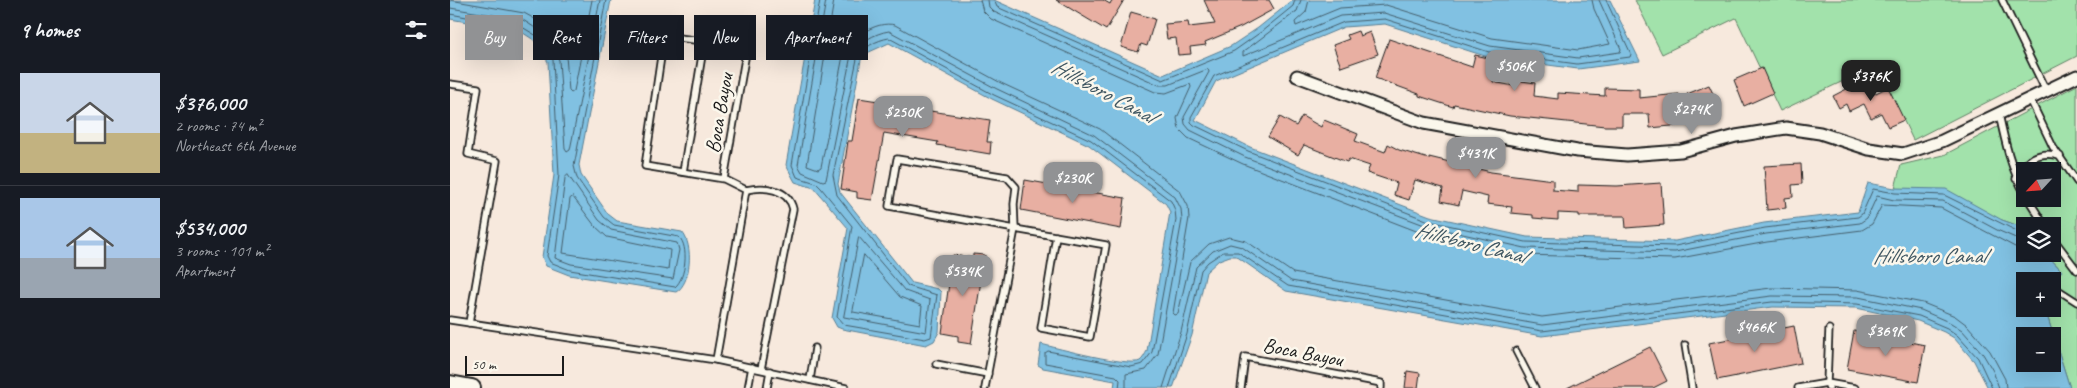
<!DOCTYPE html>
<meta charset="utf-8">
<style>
body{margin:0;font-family:Caveat,sans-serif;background:#20242c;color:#f1f3f6;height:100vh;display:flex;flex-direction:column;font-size:19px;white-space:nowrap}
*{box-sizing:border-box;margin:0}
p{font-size:16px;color:#9ea1a6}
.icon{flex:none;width:28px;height:28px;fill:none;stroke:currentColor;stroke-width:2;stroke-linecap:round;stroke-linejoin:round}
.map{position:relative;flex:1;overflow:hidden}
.panel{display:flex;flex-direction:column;background:#171b24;width:450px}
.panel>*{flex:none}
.guide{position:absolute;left:15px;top:15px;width:475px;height:45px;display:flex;gap:10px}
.needle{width:32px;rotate:244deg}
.controls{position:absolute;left:1566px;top:162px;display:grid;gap:10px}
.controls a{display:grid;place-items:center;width:45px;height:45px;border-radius:0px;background:#171b24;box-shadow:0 5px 20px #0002;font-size:25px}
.scale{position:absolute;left:15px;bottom:12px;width:99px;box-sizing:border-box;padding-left:5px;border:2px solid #1c1c1c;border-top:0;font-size:14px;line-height:18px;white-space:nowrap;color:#1c1c1c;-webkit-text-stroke:4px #fbf7ec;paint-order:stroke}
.price{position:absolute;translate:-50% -42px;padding:0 11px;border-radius:10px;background:#919294;color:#fff;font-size:16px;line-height:32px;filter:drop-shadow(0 1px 2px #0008)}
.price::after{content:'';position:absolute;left:50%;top:30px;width:15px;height:11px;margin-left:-8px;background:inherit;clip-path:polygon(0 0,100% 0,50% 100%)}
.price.active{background:#222;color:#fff}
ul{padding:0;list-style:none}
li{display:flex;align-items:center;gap:15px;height:125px;padding:0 20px}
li+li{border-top:1px solid #363941}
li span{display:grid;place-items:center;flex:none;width:140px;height:100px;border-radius:0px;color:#555}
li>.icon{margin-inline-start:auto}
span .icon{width:60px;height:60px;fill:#fffc;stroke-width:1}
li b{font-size:21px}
h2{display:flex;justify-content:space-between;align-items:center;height:60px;padding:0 20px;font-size:21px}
.pill{padding:0 18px;border-radius:0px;background:#171b24;box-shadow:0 5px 20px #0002;font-size:18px;line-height:45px}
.pill.active{background:#919294;color:#fff}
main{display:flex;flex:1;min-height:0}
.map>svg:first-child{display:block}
.green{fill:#a2e2ab;stroke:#5f7f64;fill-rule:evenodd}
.water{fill:#81c1e2;stroke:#597f93;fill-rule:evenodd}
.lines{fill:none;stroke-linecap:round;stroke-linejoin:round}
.shore{stroke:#445e6b;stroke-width:1}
.building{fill:#e8afa2;stroke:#1c1c1c}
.lane-casing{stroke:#1c1c1c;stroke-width:9}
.street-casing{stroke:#1c1c1c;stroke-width:15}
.secondary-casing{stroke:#1c1c1c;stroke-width:20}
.lane{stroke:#fbf7ec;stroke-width:5.5}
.street{stroke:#fbf7ec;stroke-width:11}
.secondary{stroke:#fbf7ec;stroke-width:16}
.labels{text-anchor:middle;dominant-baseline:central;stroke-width:5;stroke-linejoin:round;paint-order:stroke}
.street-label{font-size:21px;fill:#1c1c1c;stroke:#fbf7ec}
.water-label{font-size:22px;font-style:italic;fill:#3f5661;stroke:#fbf7ec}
</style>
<main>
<section class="panel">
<h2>9 homes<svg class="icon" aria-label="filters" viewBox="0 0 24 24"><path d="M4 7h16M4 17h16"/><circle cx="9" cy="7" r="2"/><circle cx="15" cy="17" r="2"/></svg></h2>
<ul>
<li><span style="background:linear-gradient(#c9d6e8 60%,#c2b280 0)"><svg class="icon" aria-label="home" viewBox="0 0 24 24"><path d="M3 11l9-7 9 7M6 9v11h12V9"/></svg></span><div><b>$376,000</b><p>2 rooms · 74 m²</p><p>Northeast 6th Avenue</p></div></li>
<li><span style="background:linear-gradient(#a9c7e8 60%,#9aa5b1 0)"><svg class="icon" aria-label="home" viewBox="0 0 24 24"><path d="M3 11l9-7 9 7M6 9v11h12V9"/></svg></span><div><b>$534,000</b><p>3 rooms · 101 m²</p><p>Apartment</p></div></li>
</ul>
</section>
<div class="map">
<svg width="1627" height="388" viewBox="0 0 1627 388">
<rect width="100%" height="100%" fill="#f7e9dd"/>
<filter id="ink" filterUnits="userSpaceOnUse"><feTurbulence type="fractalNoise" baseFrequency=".02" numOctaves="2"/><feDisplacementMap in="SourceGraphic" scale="10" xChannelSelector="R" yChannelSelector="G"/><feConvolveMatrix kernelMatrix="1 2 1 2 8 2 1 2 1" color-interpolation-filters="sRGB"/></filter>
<g filter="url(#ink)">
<!-- green -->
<g class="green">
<path d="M1185,0H1627V56L1463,140L1427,65L1330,111L1286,18L1212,54Z"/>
<path d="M1627,85V388H1620L1595,309H1602L1603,281L1612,271L1596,254H1602V226H1575V232L1569,226L1552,220L1445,188L1451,165L1494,155ZM1575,171H1602V199H1575Z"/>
</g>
<!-- water -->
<g class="water">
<path d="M0,0H161L129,165L131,175L158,214L167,221L232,232C244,245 241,284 226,292L119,275L96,266L92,257L104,175L98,62L84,40L70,31L0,19Z"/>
<path d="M365,0H544L713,75L781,46L808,28L843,0H1160L1190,61L1128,69L1038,57L935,24L894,27L766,81L745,120L800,147L980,216L1077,237L1225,241L1314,223L1408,212L1418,183L1445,188L1496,189L1552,220L1569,226L1575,232V254H1596L1612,271L1602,281H1575V309H1595L1620,388H1538L1524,361L1504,338L1494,332L1468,321L1406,308L1323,307L1092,336L836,291L786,256H780L769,260L756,272L742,335L723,388H664L665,381L593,368L588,365L591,344C606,348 680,367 690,361C693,359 695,354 697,351L720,212L716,204L639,145L542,99L439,43L417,53L411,60L388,184L390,192L462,283L488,289L491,292L489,332L484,341L476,345L392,329L387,327L382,318L398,228L364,188L345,182L336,165ZM1602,336V364H1575V336Z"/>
</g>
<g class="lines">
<!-- shore -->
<g class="shore">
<path d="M0,0L74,13L94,24L116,56L119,91L121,93L124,91L142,0"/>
<path d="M370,0L342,165L347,177L366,183L371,188L402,226L387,317L394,325L475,339L481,337L487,295L458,286L387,195L383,175L407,59C413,47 427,40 439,38L544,95L641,140L721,201L725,210L726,220L702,352L693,364L681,367L598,351L595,353V363L666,376L670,380L669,388"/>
<path d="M376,0L348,165L352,172L373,181L376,180L401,55C408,43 425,33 439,31L547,89L644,135L725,197L731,209L732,220L708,354L696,370L676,374V388"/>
<path d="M384,0L357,165L368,169L371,167L393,56C400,38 426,20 445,25L551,83L650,129L730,191L738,206L739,218L723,313L725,315L728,314L740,262L759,244L779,237L796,241L843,273L1092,317L1321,288L1407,290L1473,303L1505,316L1517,325L1540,351L1555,379L1556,388"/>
<path d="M530,0L533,11L541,19L705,92L716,93L740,84L741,87L727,118L729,129L738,138L793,164L974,234L1073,255L1225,259L1317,242L1412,230L1422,224L1432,205L1491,208L1565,247L1575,249"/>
<path d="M538,0L539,7L544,12L709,85H718L758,69L759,72L734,117L735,124L740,130L795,157L977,226L1075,248L1225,252L1316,234L1410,223L1417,218L1427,196L1444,200L1493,201L1547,230L1575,242"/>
<path d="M544,0L547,7L713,80L784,51L811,32L843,6L845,0"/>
<path d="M851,0L847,11L793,52V56L890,16L934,13L1040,46L1128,58L1170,52L1171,49L1149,0"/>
<path d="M859,0L856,12L845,22L846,26L890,8L936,5L1042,38L1128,50L1160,44L1144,9L1142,0"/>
<path d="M1156,0L1181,54L1180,57L1127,64L1039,52L935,19L894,22L764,76L741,117V122L744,125L798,151L979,221L1076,242L1225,246L1315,228L1408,217L1412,214L1423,189L1445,193L1494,195L1575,235"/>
<path d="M0,8L73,20L93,33L109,60L115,149L117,152L120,150L150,0"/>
<path d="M0,14L72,27L87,36L103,60L109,175L97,256L100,262L120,270L225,287C236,278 239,246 229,237L164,225L154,217L127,178L124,166L156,0"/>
<path d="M118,175L149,220L161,230L227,243L229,250L223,279L121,264L105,258L115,178Z"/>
<path d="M123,197L145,226L157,237L220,250L218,270L113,253L120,199Z"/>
<path d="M409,237L455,291L480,300L476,332L394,317Z"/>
<path d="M414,255L450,297L472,306L470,324L403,312Z"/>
<path d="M713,388L731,332L746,267L763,251L780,244L792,247L841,281L1092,325L1322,296L1408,297L1471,310L1501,323L1512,330L1533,354L1543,371L1549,388"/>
<path d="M719,388L737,334L751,270L758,262L773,252H788L838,286L1092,331L1322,302L1407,304L1469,316L1497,328L1507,335L1528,358L1542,388"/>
</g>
</g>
<!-- building -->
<g class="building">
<path d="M606,0H653L660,4L662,0H674L656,30Z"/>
<path d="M754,0H819L824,9L791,27L755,42L756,45L740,47L741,54L728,55L726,38L717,39L715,24L738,22L739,27L765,24Z"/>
<path d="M681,12L705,19L697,46L691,44L688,52L671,47Z"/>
<path d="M908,31L910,36L920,32L928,54L891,67L883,45L899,39L897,35Z"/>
<path d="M939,39L1022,67L1025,55L1043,59L1040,71L1045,72L1043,82L1064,86L1065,80L1085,83L1084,96L1108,99V93L1155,96V88L1189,89V98L1229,94L1232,125L1200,128L1199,114H1172V126H1155L1060,116L1004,104L1003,107L969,96V94L925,78Z"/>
<path d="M1312,68L1323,93L1294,106L1284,80Z"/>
<path d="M1414,80L1422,95L1438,87L1454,120L1438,127L1431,113L1421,118L1414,104L1399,111L1396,104L1389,108L1383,96Z"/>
<path d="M1259,85L1271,111L1248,121L1237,94Z"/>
<path d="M409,98L447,104V106L540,120L537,142H541L540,154L487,145L488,142L434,133L422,200L407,198V192L391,189L398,141H402Z"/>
<path d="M852,116L871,127L874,120L908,134L905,141L935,152L938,144L949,150L979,159V157L1041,172L1103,180V190L1128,192V185L1167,186L1211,183L1214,225L1176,228L1175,216H1129V214L1108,213V220L1083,218V215L1061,213L1062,207L1037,204L1038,197L1012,191L1009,205L991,201L993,188L965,180L959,200L944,195L947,183L917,173L920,166L899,159L897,162L854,145L848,155L818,137L830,117L846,126Z"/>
<path d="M1351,164L1352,184L1342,185L1343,197L1335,198L1336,208L1317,210L1314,166Z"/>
<path d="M575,180L675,198L671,229L571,210Z"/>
<path d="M523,254L535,255L521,344L508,342V336L492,333L503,255L523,258Z"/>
<path d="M1344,326L1351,363L1267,380L1259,343Z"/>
<path d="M1404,331L1475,345L1468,382L1397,369Z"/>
<path d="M1200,347L1217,381L1203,388H1117Z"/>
<path d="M957,371L970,373L968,388H955Z"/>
</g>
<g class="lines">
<defs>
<g id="lane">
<path d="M1552,0L1596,91"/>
<path d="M0,84L28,88L18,154L47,161L19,323"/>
<path d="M1580,99L1603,147L1627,182"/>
<path d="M1549,114C1555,142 1561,169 1575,194"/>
<path d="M447,159L557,177L566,187L564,204L565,229L439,206Z"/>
<path d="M233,172L254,43"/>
<path d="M1566,179C1576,159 1588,150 1610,156"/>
<path d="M296,190C314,186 338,188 343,209L311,369"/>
<path d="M1578,199L1595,226"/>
<path d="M1602,237L1627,270"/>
<path d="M1602,286L1627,302"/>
<path d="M0,320L266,360L396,388"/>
<path d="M1379,329L1377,383L1405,388"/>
<path d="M1235,345L1242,388"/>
<path d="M1066,351L1085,388"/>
<path d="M266,360L296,190L274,179L297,47L214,36L195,166L274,179"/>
<path d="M486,364L538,374"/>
<path d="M360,380L365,348"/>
<path d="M298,388L302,367"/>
<path d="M317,388L320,371"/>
<path d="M535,388L565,229L656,245L640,337L591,328L606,236"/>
<path d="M791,388L795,357L931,383V388"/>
<path d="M1348,388L1377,383L1379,388"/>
</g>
<path id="street" d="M847,76L974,123L1127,151L1177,155L1231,151L1286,136L1336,128L1370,133L1419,149L1453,154L1492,141L1627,76"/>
<path id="secondary" d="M0,384L22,388"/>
</defs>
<!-- lane casing -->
<use href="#lane" class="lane-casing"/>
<!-- street casing -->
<use href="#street" class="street-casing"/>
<!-- secondary casing -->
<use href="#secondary" class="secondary-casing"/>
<!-- lane -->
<use href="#lane" class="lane"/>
<!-- street -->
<use href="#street" class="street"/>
<!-- secondary -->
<use href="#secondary" class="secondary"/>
</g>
</g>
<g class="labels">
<!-- street labels -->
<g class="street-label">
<text transform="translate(269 113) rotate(-80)">Boca Bayou</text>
<text transform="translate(853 352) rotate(11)">Boca Bayou</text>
</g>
<!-- water labels -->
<g class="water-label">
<text transform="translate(653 91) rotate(28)">Hillsboro Canal</text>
<text transform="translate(1020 243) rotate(14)">Hillsboro Canal</text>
<text x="1479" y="256">Hillsboro Canal</text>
</g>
</g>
</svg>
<div class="controls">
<a><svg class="needle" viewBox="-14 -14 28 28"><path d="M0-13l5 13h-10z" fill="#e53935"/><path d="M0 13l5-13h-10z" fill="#9ea1a6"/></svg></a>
<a><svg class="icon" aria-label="layers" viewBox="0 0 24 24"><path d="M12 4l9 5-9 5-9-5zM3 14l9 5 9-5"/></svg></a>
<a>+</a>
<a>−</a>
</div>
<div class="scale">50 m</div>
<b class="price" style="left:1065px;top:92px">$506K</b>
<b class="price active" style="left:1421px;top:102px">$376K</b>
<b class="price" style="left:1242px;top:135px">$274K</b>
<b class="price" style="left:453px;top:138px">$250K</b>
<b class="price" style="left:1026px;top:179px">$431K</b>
<b class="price" style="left:623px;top:204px">$230K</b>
<b class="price" style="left:513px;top:297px">$534K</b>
<b class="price" style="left:1305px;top:353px">$466K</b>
<b class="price" style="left:1436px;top:357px">$369K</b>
<div class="guide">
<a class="pill active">Buy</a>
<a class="pill">Rent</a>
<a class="pill">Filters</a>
<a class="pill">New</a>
<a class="pill">Apartment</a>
</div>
</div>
</main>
